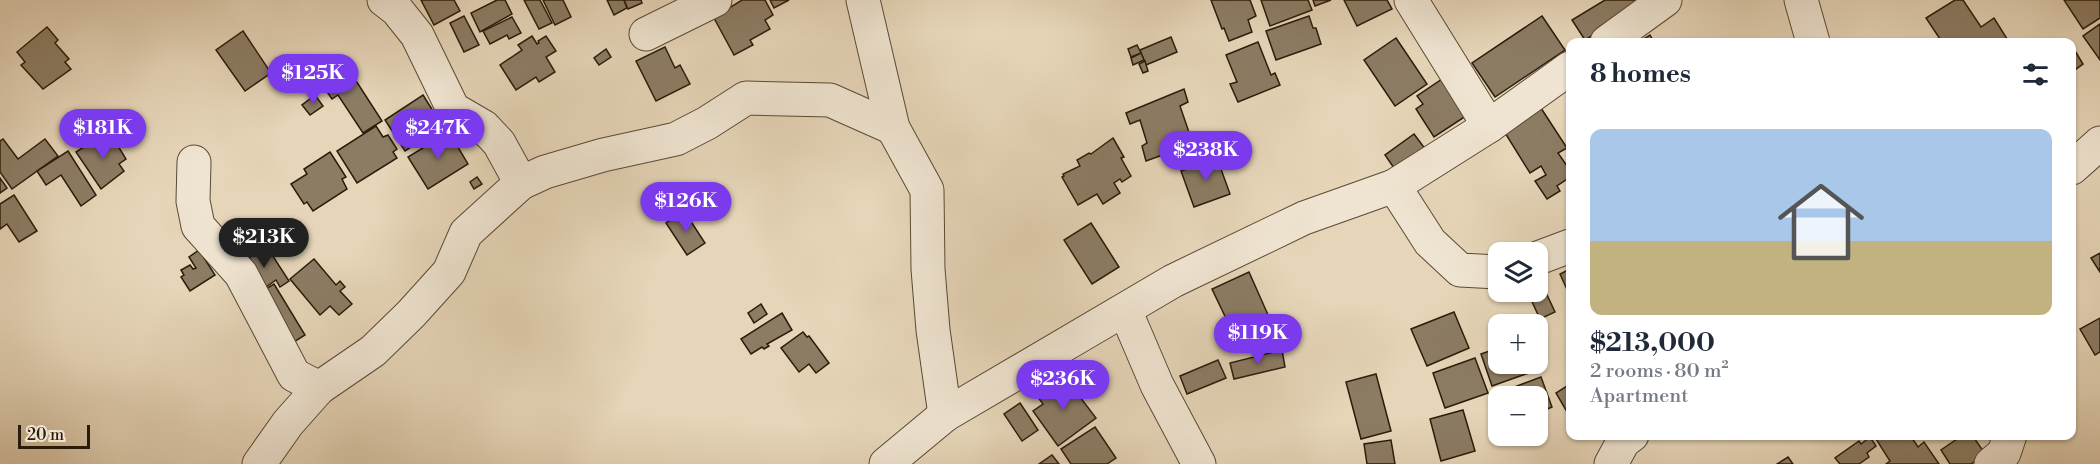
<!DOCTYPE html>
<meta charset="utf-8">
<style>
body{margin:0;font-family:"Libre Bodoni",serif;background:#f6f6f7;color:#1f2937;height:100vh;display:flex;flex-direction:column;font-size:22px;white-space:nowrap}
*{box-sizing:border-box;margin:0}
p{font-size:20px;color:#747a83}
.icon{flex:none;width:33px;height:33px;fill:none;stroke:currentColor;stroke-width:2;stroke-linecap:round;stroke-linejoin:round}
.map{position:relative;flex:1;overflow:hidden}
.panel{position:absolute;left:1566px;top:38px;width:510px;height:402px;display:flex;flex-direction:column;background:#fff;border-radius:12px;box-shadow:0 2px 4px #0004}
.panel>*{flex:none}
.buttons{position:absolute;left:1488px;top:242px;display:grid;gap:12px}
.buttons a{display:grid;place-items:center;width:60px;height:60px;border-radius:12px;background:#fff;box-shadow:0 2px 4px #0004;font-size:30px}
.scale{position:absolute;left:18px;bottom:15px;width:72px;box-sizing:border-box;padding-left:6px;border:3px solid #2a1c09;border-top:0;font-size:16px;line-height:21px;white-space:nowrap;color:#2a1c09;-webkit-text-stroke:4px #efe4d1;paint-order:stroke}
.price{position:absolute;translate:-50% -51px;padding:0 14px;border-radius:21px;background:#7c3aed;color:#fff;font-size:20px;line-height:39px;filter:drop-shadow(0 2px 3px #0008)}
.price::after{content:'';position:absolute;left:50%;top:36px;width:18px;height:14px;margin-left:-9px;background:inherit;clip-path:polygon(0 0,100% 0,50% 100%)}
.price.selected{background:#222;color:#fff}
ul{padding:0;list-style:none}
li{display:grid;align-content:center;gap:12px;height:318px;padding:0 24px}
li span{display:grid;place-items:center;height:186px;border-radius:12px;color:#555}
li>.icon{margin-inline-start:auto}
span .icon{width:108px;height:108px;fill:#fffc;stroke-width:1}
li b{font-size:26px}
h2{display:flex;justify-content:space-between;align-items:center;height:72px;padding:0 24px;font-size:26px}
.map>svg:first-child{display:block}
.building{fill:#8c7c64;stroke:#2a1c09;stroke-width:1.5}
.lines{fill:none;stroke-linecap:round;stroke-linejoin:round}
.minor-casing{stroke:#594a35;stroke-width:35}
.minor{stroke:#efe4d1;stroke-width:33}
</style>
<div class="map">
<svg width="2100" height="464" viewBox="0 0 2100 464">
<rect width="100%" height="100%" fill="#e6d5b8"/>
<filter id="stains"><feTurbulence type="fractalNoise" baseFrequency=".00333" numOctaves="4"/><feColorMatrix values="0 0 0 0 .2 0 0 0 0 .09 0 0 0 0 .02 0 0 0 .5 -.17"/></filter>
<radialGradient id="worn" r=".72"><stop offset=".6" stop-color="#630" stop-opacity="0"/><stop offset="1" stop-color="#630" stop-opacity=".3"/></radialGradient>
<!-- building -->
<g class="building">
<path d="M421,0H454L460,11L434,25Z"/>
<path d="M497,0H505L512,14L480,32L471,13Z"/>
<path d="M524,0H540L552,23L539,29Z"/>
<path d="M543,0H563L571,17L555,25Z"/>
<path d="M607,0H624L627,8L614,15Z"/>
<path d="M624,0H641L642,3L628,9Z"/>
<path d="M727,0L731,7L742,0H765L773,15L765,20L770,29L750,40L753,45L734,55L708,7Z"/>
<path d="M770,0H789L774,8Z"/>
<path d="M1211,0H1250L1256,16L1248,20L1252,32L1229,41L1224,28L1222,29Z"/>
<path d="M1261,0H1308L1312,10L1270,26Z"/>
<path d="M1313,0H1331L1315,6Z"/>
<path d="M1344,0H1387L1392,9L1357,26Z"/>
<path d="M1605,0H1650L1585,40L1572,20Z"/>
<path d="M1955,0H1963L1981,27L1994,18L2009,42H1942L1926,18Z"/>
<path d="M2064,0H2100V18L2083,29Z"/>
<path d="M464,16L479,45L464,52L450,23Z"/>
<path d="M1309,16L1313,28H1316L1321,44L1276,60L1266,31Z"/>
<path d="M1542,16L1565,50L1495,97L1472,63Z"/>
<path d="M512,17L521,33L509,39L507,35L490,44L483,31Z"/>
<path d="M2100,24V60L2083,36Z"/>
<path d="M47,27L58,40L55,43L69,59L65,62L71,69L43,89L21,65L25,62L17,52Z"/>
<path d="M243,31L271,73L245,91L216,50Z"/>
<path d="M1650,35L1654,42H1639Z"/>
<path d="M532,36L537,44L539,43L538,41L546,36L556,51L546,57L555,72L539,82L536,77L516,90L500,65L522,50L518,45Z"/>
<path d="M1171,37L1177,52L1146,65L1140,50Z"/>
<path d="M1396,38L1427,84L1395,106L1364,60Z"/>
<path d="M1258,42L1271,75L1275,73L1280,85L1238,102L1230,84L1237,82L1226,55Z"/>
<path d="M1137,45L1141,53L1131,57L1128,49Z"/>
<path d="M2072,46L2083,64L2072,72Z"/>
<path d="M665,47L675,68L680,65L690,84L656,101L636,61Z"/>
<path d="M606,49L611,57L599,65L594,58Z"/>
<path d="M1141,53L1144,60L1133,65L1131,58Z"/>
<path d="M1145,61L1148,71L1143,73L1139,64Z"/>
<path d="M351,73L382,121L363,133L338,95L332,99L325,89Z"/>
<path d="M1445,77L1469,114L1434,137L1416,109L1423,104L1417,96Z"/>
<path d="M1184,89L1188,102L1180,106L1193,144L1146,161L1142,146L1147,143L1140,120L1130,124L1126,113Z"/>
<path d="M315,95L323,106L310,115L302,105Z"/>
<path d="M423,95L443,127L405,151L385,120Z"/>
<path d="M1539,105L1567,148L1558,153L1567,166L1570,164V177L1557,186L1560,191L1547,199L1535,181L1546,175L1541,166L1530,173L1502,128Z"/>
<path d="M376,126L383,137L388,135L397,149L393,152L397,158L357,183L337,151Z"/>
<path d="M449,132L468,164L428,189L408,157Z"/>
<path d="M113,133L121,144L118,146L126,159L119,164L124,171L101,189L76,152L90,143L93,146Z"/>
<path d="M1414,134L1426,150L1396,171L1385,155Z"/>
<path d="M1113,138L1124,157L1121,158L1131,176L1122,182L1120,179L1114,183L1120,193L1103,204L1097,194L1078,205L1062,177L1064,176L1063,174L1080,166L1077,160L1089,153L1091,154Z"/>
<path d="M3,139L18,159L45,139L58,156L12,189L0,172V141Z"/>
<path d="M68,151L96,195L81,206L61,175L46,185L37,171Z"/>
<path d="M330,152L346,177L342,179L347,189L313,211L307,202L304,204L291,184L307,174L304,169Z"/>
<path d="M1217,158L1230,194L1194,207L1181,171Z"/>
<path d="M477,177L482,184L474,189L470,182Z"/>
<path d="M0,178L7,188L0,193Z"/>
<path d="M14,195L37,231L19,242L7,224L0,229V204Z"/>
<path d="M684,211L705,243L687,255L666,223Z"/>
<path d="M1091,223L1119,267L1092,284L1064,240Z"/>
<path d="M267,247L289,281L280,287L276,280L266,287L236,266Z"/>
<path d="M199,250L215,275L190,291L181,277L184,275L181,270L190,265L193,269L196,268L189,257Z"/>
<path d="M2100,253V272L2091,258Z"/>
<path d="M314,259L336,285L340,281L345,287L340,291L352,304L339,315L330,306L320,315L290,279Z"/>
<path d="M1570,269V296L1560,274Z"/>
<path d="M1249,272L1269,317L1233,333L1212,289Z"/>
<path d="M1540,280L1555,312L1540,319L1527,291H1538V281Z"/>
<path d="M274,284L305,335L273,355L242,304Z"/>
<path d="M761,304L767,314L754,323L748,313Z"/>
<path d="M1454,312L1469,348L1427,366L1411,329Z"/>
<path d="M782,313L792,330L767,344L769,346L764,349L762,347L751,354L741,339Z"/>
<path d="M2100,318V352L2095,355L2080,329Z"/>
<path d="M803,332L807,337L809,336L829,363L816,373L809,364L799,372L781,348Z"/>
<path d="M1276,332L1280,344L1265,350L1260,338Z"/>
<path d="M1498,348V363H1534L1537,370L1492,386L1481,354Z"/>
<path d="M1282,350L1285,367L1234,379L1230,363Z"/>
<path d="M1475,358L1488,393L1445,408L1433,373Z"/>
<path d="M1218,360L1226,378L1187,394L1180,376Z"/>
<path d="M1376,374L1391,431L1361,439L1346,382Z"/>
<path d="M1064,376L1096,418L1058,446L1033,411L1043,404L1037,396Z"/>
<path d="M1541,377L1552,407L1538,413V396H1498V402L1496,394Z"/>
<path d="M1570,384V417L1556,393Z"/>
<path d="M1020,403L1038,430L1022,441L1004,414Z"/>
<path d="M1463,410L1475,451L1441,461L1430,419Z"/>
<path d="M1095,427L1116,458L1107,464H1071L1061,449Z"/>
<path d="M1881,435H1910L1918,447L1924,442L1939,464H1886L1890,461L1876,439Z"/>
<path d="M1963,435H1972L1986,455L1971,464H1950L1941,450Z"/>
<path d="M1870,437L1876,446L1867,453L1869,457L1859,464H1840L1835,458L1859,441L1861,444Z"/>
<path d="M1391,440L1395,464H1367L1364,444Z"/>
<path d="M1052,455L1059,464H1039Z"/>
<path d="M1788,457L1793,464H1777Z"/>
</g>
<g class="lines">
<defs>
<g id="minor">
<path d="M384,0L397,10L417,35L453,109L484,127L499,143L521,183"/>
<path d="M863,0L893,128L927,190L928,269L933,330L945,415"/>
<path d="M1411,0L1489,126"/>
<path d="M1801,0L1813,42"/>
<path d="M646,34L715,0"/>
<path d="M1607,42L1665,0"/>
<path d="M194,162L193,201L198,226L241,274L294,375L319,388"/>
<path d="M2072,168L2100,143"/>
<path d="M1394,186L1430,242L1460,270L1498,272"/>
<path d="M1538,258L1570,246"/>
<path d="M1125,310L1157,385L1199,464"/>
<path d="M259,464L288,423L319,388L373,351L411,314L449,272L466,233L521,183L545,172L603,155L676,139L707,123L746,98L830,100L893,128"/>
<path d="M886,464L945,415L1173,281L1304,218L1394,186L1489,126L1570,68"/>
<path d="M1611,464L1623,442L1632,435"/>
<path d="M1991,464L2004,453L2010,435"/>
</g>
</defs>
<!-- minor casing -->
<use href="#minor" class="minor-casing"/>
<!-- minor -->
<use href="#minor" class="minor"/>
</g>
<rect width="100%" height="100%" filter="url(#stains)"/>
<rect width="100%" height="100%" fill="url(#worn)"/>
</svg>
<div class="buttons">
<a><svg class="icon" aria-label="layers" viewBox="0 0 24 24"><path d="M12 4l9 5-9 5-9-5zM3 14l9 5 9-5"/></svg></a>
<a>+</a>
<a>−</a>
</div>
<div class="scale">20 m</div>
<b class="price" style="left:313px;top:105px">$125K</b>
<b class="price" style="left:103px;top:160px">$181K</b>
<b class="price" style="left:438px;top:160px">$247K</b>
<b class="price" style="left:1206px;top:182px">$238K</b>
<b class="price" style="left:686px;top:233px">$126K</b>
<b class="price selected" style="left:264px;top:269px">$213K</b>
<b class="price" style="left:1258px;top:365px">$119K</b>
<b class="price" style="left:1063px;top:411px">$236K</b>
<section class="panel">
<h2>8 homes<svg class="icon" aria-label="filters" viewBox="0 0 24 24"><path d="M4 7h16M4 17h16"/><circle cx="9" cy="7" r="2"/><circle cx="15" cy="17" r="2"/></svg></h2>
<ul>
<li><span style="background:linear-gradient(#a9c7e8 60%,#c2b280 0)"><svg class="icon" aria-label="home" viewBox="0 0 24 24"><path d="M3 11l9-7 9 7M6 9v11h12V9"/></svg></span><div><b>$213,000</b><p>2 rooms · 80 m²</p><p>Apartment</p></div></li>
</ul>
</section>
</div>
